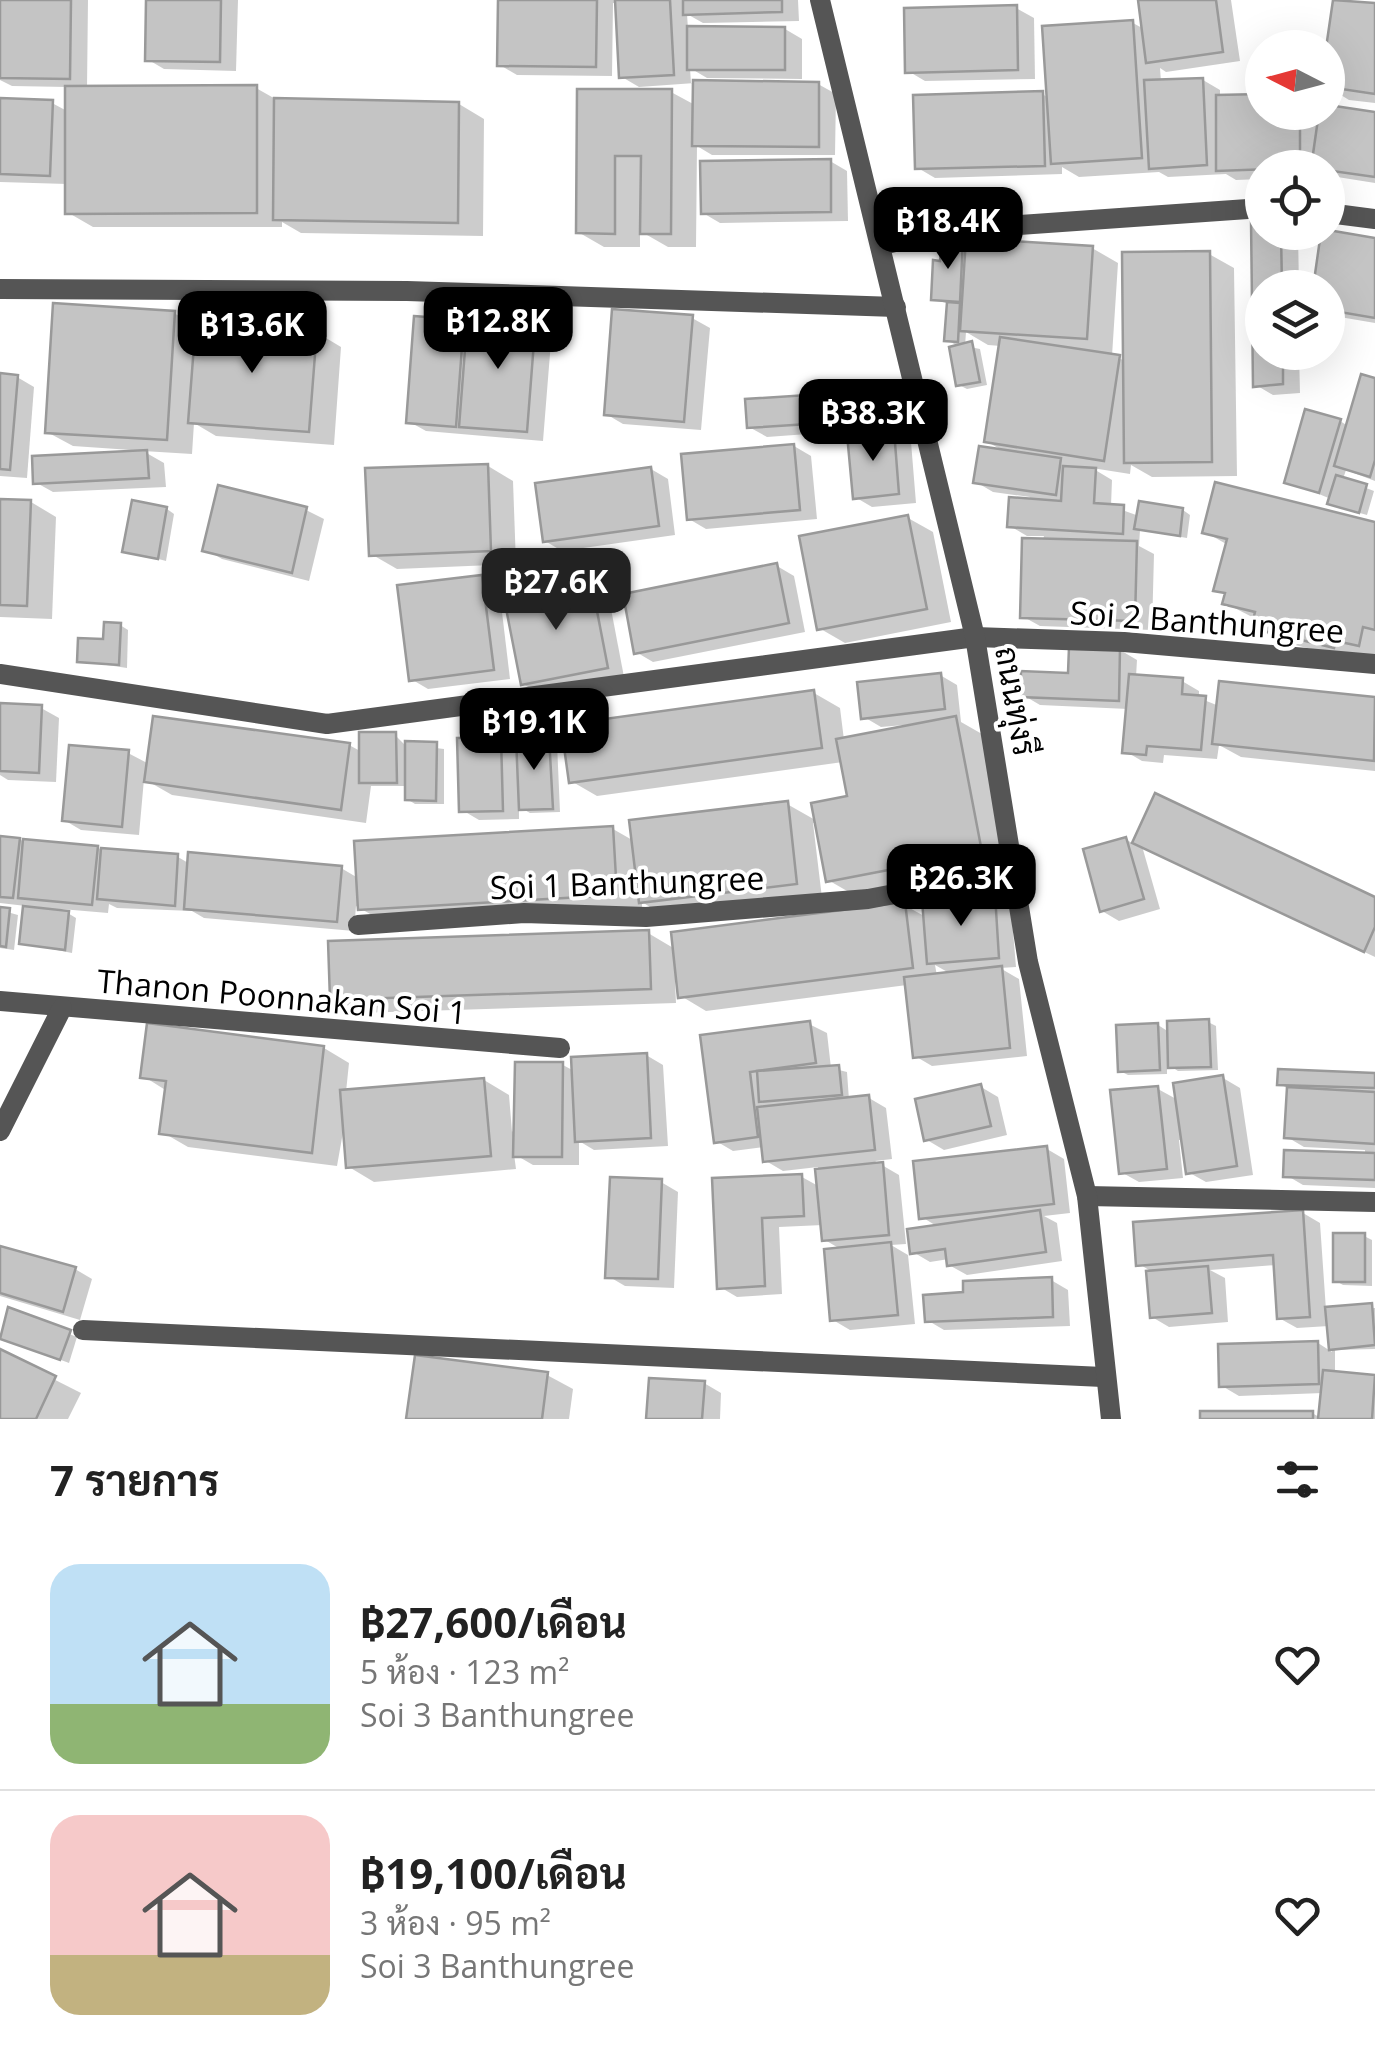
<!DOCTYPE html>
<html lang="th">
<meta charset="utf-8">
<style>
body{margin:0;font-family:"Open Sans",Sarabun,sans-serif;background:#f6f6f6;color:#222;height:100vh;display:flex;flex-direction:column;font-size:38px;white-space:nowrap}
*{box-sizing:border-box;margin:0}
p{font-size:32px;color:#767676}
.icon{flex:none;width:55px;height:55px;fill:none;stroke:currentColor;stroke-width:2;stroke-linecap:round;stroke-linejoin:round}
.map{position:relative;height:1419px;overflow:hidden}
.details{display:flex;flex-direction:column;background:#fff;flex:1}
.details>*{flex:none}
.needle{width:65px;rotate:276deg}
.buttons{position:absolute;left:1245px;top:30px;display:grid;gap:20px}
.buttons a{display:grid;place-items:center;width:100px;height:100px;border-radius:50%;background:#fff;box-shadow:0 10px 40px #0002;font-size:50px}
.price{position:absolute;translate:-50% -85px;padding:0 22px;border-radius:20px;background:#000;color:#fff;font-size:32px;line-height:65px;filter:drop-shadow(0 2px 5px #0008)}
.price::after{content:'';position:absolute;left:50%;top:60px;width:30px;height:22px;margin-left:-15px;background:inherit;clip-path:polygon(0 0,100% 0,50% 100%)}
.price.current{background:#222;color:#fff}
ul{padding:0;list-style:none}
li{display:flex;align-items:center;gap:30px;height:250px;padding:0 50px}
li+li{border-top:2px solid #e0e0e0}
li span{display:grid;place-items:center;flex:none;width:280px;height:200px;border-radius:30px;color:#555}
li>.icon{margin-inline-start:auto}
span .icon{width:120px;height:120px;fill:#fffc;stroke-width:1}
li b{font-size:42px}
h2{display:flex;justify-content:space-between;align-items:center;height:120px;padding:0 50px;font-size:42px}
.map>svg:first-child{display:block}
.shadow{fill:#0003;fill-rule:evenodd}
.building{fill:#c4c4c4;stroke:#999;stroke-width:2.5}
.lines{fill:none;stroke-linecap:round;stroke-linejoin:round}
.minor{stroke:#555;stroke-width:20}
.tertiary{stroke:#555;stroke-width:20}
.labels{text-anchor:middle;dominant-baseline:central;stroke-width:8;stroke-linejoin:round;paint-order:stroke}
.street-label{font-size:32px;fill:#000;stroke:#fff}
</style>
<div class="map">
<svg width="1375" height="1419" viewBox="0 0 1375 1419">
<rect width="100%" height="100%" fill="#fff"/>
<!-- shadow -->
<g class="shadow">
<path d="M0,0H88L87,88H256L279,101L459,104L484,119L483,236L301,233L282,222V227H93L67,212V184L0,182V101L52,103L67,111V87L12,86L0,80Z"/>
<path d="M148,0H238L236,71L164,69L147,59Z"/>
<path d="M500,0H798L799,21L703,23L687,14L688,29H785L802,39V79L707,78L690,68L691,83L818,84L836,94L835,155H712L697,146L696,247H668L640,231V247H604L578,232L579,91L671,92L695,105V83L639,87L622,77L617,3H613L612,76L517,75L500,65Z"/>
<path d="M1140,0H1231L1240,61L1166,72L1160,68L1161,82L1203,80L1220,90V98L1262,97V112H1316V128L1328,107L1375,115V183L1331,176L1328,168H1262V179L1236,180L1226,174L1168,177L1159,172L1079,177L1062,167V174L935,178L918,168L1042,94L1049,98L1133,23L1144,29Z"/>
<path d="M1375,6V103L1349,100L1328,87V58Z"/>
<path d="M1016,8L1034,18L1035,79L925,81L908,71Z"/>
<path d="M830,161L847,171L848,221L720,223L703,213Z"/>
<path d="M1262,221V232H1298L1299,288H1262V352H1299L1300,393L1273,395L1256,385L1253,222Z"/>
<path d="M962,241L1092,248L1118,263L1112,356L1126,361L1209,254L1234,268L1237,476L1152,477L1131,465L1130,474L1092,468L1112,480L1111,506L1139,516L1183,510L1190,515L1187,538L1140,530L1139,546L1154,554L1152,630L1040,626L1022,616L1044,536H1027L1010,526L1030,497L993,492L976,482L1005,452L986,441L1001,346L988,345L966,332L965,346L980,349L987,385L967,389L959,385V347L946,339L949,304L933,299L943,263Z"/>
<path d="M1375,241V323L1328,315V288Z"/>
<path d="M174,313L198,327L316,332L341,347L334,445L216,436L194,423L192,454L143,451L164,463L166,487L53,492L35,482L131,453V450L73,446L47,432Z"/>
<path d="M692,318L710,328L701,430L623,424L606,414Z"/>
<path d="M535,319L552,329L543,441L426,431L408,421L463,322L470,326Z"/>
<path d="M0,376L17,377L34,387L27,478L0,476Z"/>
<path d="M1375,381V481L1346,470L1343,479L1374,491L1367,515L1338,507L1331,499L1287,481L1340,421L1348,426Z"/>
<path d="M883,392L901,402L903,427L887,428L911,442L916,503L872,507L855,497L876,429L767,437L749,427Z"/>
<path d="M794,446L811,456L817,519L706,529L689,519Z"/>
<path d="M488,466L513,481L516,564L397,569L371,554Z"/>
<path d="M651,469L668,479L675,535L562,551L545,541Z"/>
<path d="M220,488L306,510L324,519L309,581L222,559L205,549Z"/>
<path d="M0,501L31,502L56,517L52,619L0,617Z"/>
<path d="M167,509L174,514L166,561L125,550Z"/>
<path d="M908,518L933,532L951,622L845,643L819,628Z"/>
<path d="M1375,524V657L1359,661L1279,641L1254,626L1256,619L1225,603L1227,596L1216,589L1228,545L1205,532Z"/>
<path d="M777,566L794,576L805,632L653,662L636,652Z"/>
<path d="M482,577L499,587L510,679L428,689L411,679Z"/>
<path d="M590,583L608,593L624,677L540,694L523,684Z"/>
<path d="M120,625L128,630L127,668L80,661Z"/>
<path d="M1120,650L1137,660L1136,677L1182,681L1199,691V698L1219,706L1221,684L1375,699V771L1241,757L1219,745L1217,759L1164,755L1163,763L1142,761L1125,751L1128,709L1040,705L1023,695Z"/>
<path d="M940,675L957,685L961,722L982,734L1006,866L854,895L828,880L817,822L813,823L822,898L666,917L642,902V908L386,923L356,906L354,931L204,918L192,911L117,908L109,904L108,913L61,909L76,918L72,953L21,943L26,906L0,903V838L178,857L190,864L341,868L358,878L613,829L634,841L787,804L817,821L850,798L843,762L597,796L571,781L814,693L840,708L844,740L904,729V725L881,727L864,717Z"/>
<path d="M0,705L41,708L59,718L56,782L8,780L0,775Z"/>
<path d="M395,735L404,744L444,749V804H415L407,799V786H371L366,823L172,795L144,779L139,835L81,830L64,820L128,753L149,764L349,745L362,752Z"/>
<path d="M549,738L557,743L560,812L530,813L519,807V819L479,820L462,810L500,740L519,750Z"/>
<path d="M1156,796L1375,899V957L1142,846L1160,909L1119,921L1102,911L1125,839L1134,844Z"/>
<path d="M994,897L1011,907L1016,967L1000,968L1019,979L1027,1056L932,1066L915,1056L907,985L706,1011L681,996L679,981H675L676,1003L358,1013L332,998L648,933L675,949L904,905L926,917ZM935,965L951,974L937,976Z"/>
<path d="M0,910L18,915L14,950L0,948Z"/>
<path d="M1208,1022L1216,1026L1218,1070L1178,1071L1167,1064V1074L1128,1075L1120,1071L1158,1025L1169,1032Z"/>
<path d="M809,1024L827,1033L831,1068L847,1072L849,1100L869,1098L886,1108L892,1159L875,1161L899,1175L906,1244L891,1245L908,1255L915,1324L850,1330L833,1320L842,1250L825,1240L823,1225L779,1227L782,1294L737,1297L720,1287L715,1181L802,1177L820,1187L818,1167L783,1171L766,1161L764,1147L733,1151L716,1141L703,1038Z"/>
<path d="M324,1048L349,1063L346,1092L484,1080L509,1095L512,1132L563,1065L574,1071L646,1055L663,1065L668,1146L594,1150L579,1141V1165H533L514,1154L516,1169L374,1182L349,1167L345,1121L337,1166L188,1147L162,1132L167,1091L143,1076Z"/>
<path d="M1375,1075V1188L1303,1185L1286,1175L1365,1155V1150L1304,1147L1287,1137V1088L1280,1084Z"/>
<path d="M1223,1078L1240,1088L1253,1175L1206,1182L1188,1172L1184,1140H1179L1183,1178L1139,1182L1121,1172L1158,1089L1178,1100Z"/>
<path d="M981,1087L998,1097L1007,1135L944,1150L927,1140Z"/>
<path d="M1047,1149L1064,1159L1070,1213L1044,1216L1057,1223L1062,1261L967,1275L949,1265V1259L930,1262L913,1252L938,1227L922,1217Z"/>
<path d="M661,1182L678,1192L674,1288L625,1286L608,1276Z"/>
<path d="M1303,1213L1320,1223L1326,1310L1375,1308V1349L1335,1350V1374L1375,1378V1419H1202L1312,1413L1321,1418L1323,1393L1239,1396L1222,1386L1318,1343L1332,1352L1329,1326L1297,1328L1279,1318L1276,1265L1210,1270L1225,1278L1228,1322L1169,1327L1152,1317L1154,1273L1139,1264Z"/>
<path d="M1364,1236L1372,1240V1286L1343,1285L1336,1281Z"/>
<path d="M0,1248L75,1269L92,1279L80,1320L0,1296Z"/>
<path d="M1051,1280L1068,1290L1070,1326L944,1330L927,1320L966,1295Z"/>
<path d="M10,1311L77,1337L69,1363L0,1337Z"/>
<path d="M0,1352L81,1393L68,1419H0Z"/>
<path d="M547,1375L573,1389L569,1419H409Z"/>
<path d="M704,1383L721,1393L720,1419H649Z"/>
</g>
<!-- building -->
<g class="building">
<path d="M0,0H71L70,79L0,78Z"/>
<path d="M146,0H221L220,62L145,61Z"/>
<path d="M498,0H597L596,67L497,66Z"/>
<path d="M615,0H670L674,75L619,78Z"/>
<path d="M683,0H782V12L683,15Z"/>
<path d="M1138,0H1216L1223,52L1146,63Z"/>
<path d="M1333,0L1375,3V94L1328,87L1326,48Z"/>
<path d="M1017,5L1018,70L905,73L904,8Z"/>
<path d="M1133,20L1142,158L1051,164L1042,26Z"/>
<path d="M687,26L785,27V70H687Z"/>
<path d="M1203,78L1207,165L1149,169L1144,80Z"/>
<path d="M693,80L819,82V147L692,146Z"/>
<path d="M257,85V213L65,214V86Z"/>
<path d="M577,89H672L671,234H640L641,156H615V234L576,233Z"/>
<path d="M1043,91L1045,166L915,169L913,95Z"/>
<path d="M1262,94V112H1300V168L1216,171V95Z"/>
<path d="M0,98L53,100L50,176L0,174Z"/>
<path d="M274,98L459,102L458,223L273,220Z"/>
<path d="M1328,105L1375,112V177L1311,168L1319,112H1328Z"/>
<path d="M831,159V212L701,214L700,161Z"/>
<path d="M1262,219V232H1281L1282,288H1262V352H1283V384L1253,387L1251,220Z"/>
<path d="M1328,230L1375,238V318L1328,310V288H1313L1321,232Z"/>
<path d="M942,237L963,239L960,302L931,300L933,260L940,261Z"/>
<path d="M966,238L1093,246L1087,339L960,331Z"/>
<path d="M1210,251L1212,462L1124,463L1122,252Z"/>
<path d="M947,302L960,303L958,342L944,341Z"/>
<path d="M53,303L175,311L167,440L45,433Z"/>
<path d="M612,309L693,315L684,422L604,415Z"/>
<path d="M468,311L536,316L527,432L459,427Z"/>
<path d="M414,316L464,320L456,427L406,423Z"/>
<path d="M196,320L317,329L309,432L188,423Z"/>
<path d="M1000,337L1120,355L1104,461L984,442Z"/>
<path d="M972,341L980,382L956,386L949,347Z"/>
<path d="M0,373L18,375L10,470L0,469Z"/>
<path d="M1361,374L1375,378V460L1370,477L1334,466Z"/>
<path d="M884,390L886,419L747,428L745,399Z"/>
<path d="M1305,409L1341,419L1319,493L1284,483Z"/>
<path d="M894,430L899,494L853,499L847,434Z"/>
<path d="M794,444L800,510L687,520L681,454Z"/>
<path d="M979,446L1061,458L1056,495L973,483Z"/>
<path d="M147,450L149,478L33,484L32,456Z"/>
<path d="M488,464L491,551L369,556L365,468Z"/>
<path d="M1063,466L1096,468L1094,503L1124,505L1123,534L1007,527L1009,497L1061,501Z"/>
<path d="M651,467L659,526L543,542L535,483Z"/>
<path d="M1336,475L1367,484L1359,513L1327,504Z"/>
<path d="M1215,482L1375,522V630L1363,627L1359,646L1336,641L1334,648L1251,628L1255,612L1222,604L1225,593L1213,591L1227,539L1202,533Z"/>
<path d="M218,485L307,507L292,573L202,551Z"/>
<path d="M0,499L31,500L27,606L0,605Z"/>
<path d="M132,500L167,507L158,559L122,552Z"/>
<path d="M1139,501L1183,508L1180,536L1134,529Z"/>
<path d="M908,515L927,609L817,630L799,536Z"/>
<path d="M1022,538L1137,541L1135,621L1020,618Z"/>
<path d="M777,563L789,623L634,654L623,594Z"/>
<path d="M482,575L494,670L409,681L397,585Z"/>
<path d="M591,580L608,668L521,685L504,598Z"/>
<path d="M104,622L121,623L119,665L77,662L78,638L103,639Z"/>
<path d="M1069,647L1120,648L1119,701L1020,697L1021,671L1068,673Z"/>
<path d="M941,673L945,709L861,719L857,682Z"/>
<path d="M1129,674L1183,678L1182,694L1206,696L1201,750L1147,746L1146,755L1122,753Z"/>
<path d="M1219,681L1375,697L1374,761L1212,744Z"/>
<path d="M814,690L822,748L569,783L561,725Z"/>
<path d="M0,703L42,705L39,773L0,771Z"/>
<path d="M153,716L350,743L341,810L144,782Z"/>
<path d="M956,716L982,852L826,882L811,803L847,796L836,739Z"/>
<path d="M359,732H396L397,783H359Z"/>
<path d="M549,736L553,809L519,810L516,737Z"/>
<path d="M501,737L503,811L459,812L457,738Z"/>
<path d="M405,741L437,742L436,801L405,800Z"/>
<path d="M69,745L129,750L122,827L62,821Z"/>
<path d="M1155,793L1375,897V927L1364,952L1132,843Z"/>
<path d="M788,801L797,884L639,903L629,820Z"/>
<path d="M613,826L617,895L358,910L354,841Z"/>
<path d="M0,836L20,838L13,898L0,897Z"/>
<path d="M1126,837L1144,899L1100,912L1083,849Z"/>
<path d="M23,839L98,846L92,905L18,898Z"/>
<path d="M101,848L178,854L175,906L97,899Z"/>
<path d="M188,852L342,866L337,922L184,909Z"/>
<path d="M995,894L999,958L927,964L922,900Z"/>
<path d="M905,902L913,968L678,998L671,932Z"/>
<path d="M23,906L69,911L65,950L19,944Z"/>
<path d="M0,907L10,908L6,947L0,946Z"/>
<path d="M649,930L651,989L330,1000L328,941Z"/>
<path d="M1002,966L1010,1048L913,1058L904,977Z"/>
<path d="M1209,1019L1211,1067L1168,1068L1167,1021Z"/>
<path d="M810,1021L816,1063L750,1072L758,1137L714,1143L700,1035Z"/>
<path d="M147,1023L324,1046L312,1153L159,1134L166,1081L140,1078Z"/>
<path d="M1158,1023L1160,1070L1118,1072L1116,1025Z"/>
<path d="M647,1053L651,1138L575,1142L571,1057Z"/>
<path d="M515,1062H563L562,1157H513Z"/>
<path d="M839,1065L842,1095L759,1102L757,1071Z"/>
<path d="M1278,1069L1375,1073V1088L1277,1085Z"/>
<path d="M1223,1075L1237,1166L1186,1174L1173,1083Z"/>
<path d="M484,1078L491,1156L346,1168L340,1090Z"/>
<path d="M981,1084L991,1126L924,1141L915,1099Z"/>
<path d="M1158,1086L1167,1169L1119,1174L1110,1090Z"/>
<path d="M1287,1087L1375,1092V1144L1284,1138Z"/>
<path d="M869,1095L875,1150L763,1162L757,1107Z"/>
<path d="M1047,1146L1054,1204L919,1219L913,1161Z"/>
<path d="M1284,1150L1375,1153V1180L1283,1177Z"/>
<path d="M883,1162L889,1235L822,1241L815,1169Z"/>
<path d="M802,1174L804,1216L762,1218L765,1286L717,1289L712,1178Z"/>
<path d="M610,1177L662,1179L658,1279L605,1278Z"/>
<path d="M1040,1210L1046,1252L947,1266L945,1249L910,1254L907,1229Z"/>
<path d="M1303,1210L1310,1317L1277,1319L1273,1255L1136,1266L1133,1222Z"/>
<rect x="1333" y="1233" width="32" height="49"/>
<path d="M891,1242L898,1315L830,1321L824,1249Z"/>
<path d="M0,1246L76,1267L63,1312L0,1293Z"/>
<path d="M1208,1266L1212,1313L1150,1318L1146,1271Z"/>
<path d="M1052,1277L1053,1317L925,1322L923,1295L963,1292V1281Z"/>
<path d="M1372,1303L1375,1345L1329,1350L1325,1307Z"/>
<path d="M8,1307L71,1330L60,1360L0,1339Z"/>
<path d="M1318,1341L1319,1384L1219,1387L1218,1344Z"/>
<path d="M0,1349L56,1376L36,1419H0Z"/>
<path d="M415,1355L548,1372L542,1419H406Z"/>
<path d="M1323,1370L1375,1375L1372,1419H1318Z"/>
<path d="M649,1378L705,1381L702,1419H646Z"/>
<rect x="1200" y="1411" width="113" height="8"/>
</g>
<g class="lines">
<!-- minor -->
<g class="minor">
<path d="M1328,213L1375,219"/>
<path d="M882,245L947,230L1262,208"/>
<path d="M0,289L407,291L896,307"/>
<path d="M0,674L327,724L975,637L1124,642L1375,664"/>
<path d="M358,925L524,913L646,917L868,899L1015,871"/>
<path d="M0,1001L560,1048"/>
<path d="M0,1131L62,1008"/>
<path d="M1087,1196L1375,1202"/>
<path d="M83,1330L1103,1377"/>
</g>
<!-- tertiary -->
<path class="tertiary" d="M820,0L975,637L1028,962L1087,1196L1111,1419"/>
</g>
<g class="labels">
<!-- street labels -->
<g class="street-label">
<text transform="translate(1207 621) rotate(4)">Soi 2 Banthungree</text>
<text transform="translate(1017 701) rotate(80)">ถนนทุ่งรี</text>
<text transform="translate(627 882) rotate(-2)">Soi 1 Banthungree</text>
<text transform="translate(282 996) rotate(5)">Thanon Poonnakan Soi 1</text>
</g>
</g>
</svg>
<div class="buttons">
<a><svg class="needle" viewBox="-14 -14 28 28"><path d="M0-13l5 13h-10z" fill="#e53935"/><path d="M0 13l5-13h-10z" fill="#767676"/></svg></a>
<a><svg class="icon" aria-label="locate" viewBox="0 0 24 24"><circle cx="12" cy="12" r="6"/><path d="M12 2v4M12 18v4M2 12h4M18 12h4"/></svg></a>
<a><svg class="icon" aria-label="layers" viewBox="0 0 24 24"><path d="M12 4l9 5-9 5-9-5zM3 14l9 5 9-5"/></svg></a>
</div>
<b class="price" style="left:948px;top:272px">฿18.4K</b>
<b class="price" style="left:498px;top:372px">฿12.8K</b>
<b class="price" style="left:252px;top:376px">฿13.6K</b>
<b class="price" style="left:873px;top:464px">฿38.3K</b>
<b class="price current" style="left:556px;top:633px">฿27.6K</b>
<b class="price" style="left:534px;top:773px">฿19.1K</b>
<b class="price" style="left:961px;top:929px">฿26.3K</b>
</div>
<section class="details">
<h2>7 รายการ<svg class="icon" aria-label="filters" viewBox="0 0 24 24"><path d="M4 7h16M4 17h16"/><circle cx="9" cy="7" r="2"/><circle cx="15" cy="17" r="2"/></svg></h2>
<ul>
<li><span style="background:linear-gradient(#bfe0f5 70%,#8fb573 0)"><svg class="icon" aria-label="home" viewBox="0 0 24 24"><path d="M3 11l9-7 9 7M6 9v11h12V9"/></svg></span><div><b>฿27,600/เดือน</b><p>5 ห้อง · 123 m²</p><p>Soi 3 Banthungree</p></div><svg class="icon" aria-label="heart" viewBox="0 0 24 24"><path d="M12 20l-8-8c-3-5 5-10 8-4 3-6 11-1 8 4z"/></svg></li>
<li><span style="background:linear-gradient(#f6c9c9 70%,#c2b280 0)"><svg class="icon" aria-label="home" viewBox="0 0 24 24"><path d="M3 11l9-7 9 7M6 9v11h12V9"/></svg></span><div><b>฿19,100/เดือน</b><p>3 ห้อง · 95 m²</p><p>Soi 3 Banthungree</p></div><svg class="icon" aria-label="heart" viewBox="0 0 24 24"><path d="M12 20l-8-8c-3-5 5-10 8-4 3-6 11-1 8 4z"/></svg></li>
</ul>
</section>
